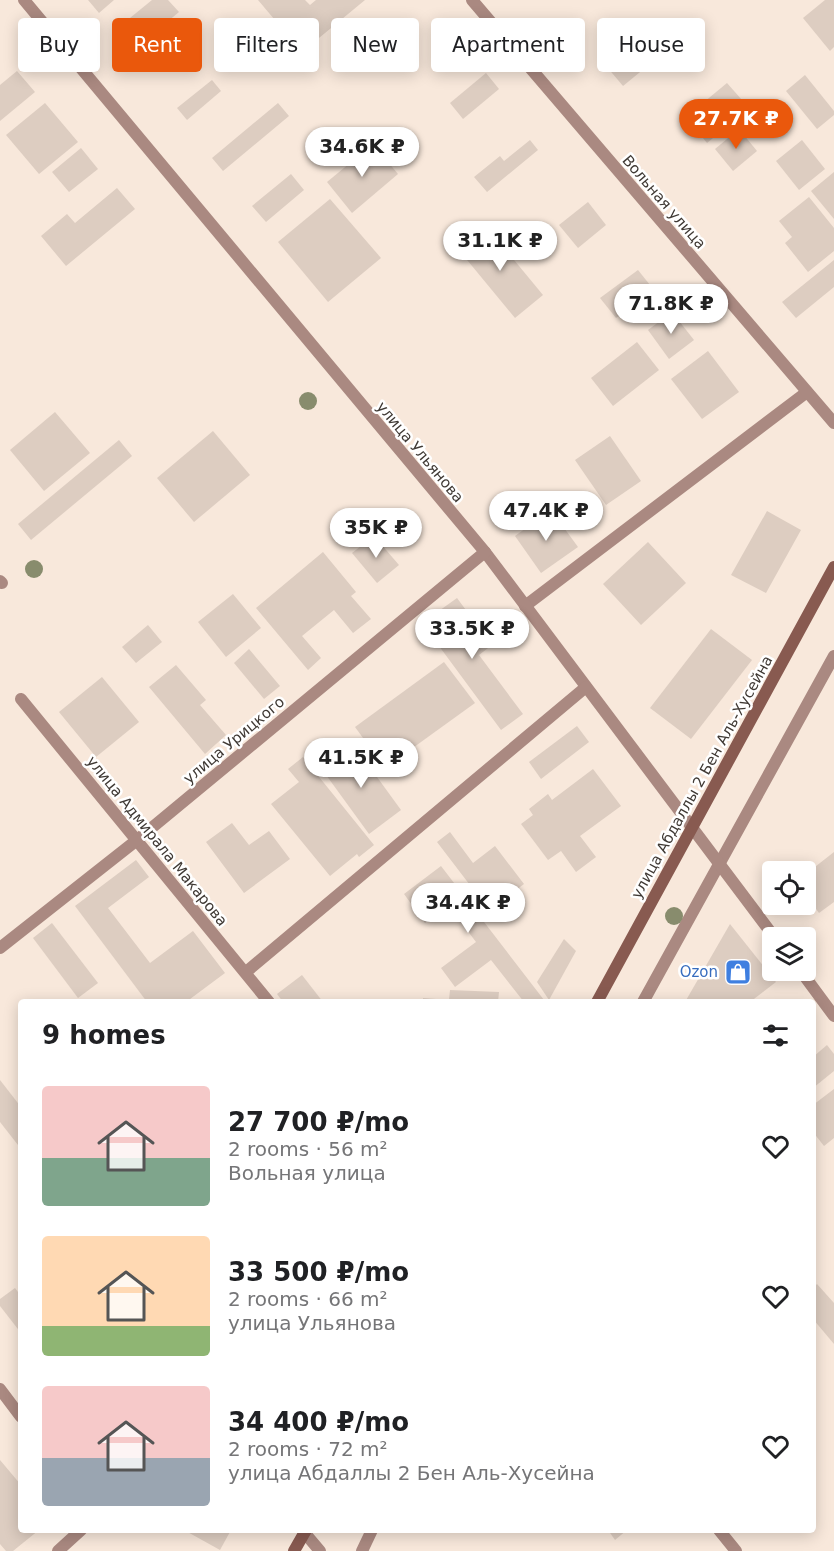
<!DOCTYPE html>
<meta charset="utf-8">
<style>
body{margin:0;font-family:"DejaVu Sans",sans-serif;background:#f6f6f6;color:#202124;height:100vh;display:flex;flex-direction:column;font-size:22px;white-space:nowrap}
*{box-sizing:border-box;margin:0}
p{font-size:20px;color:#757577}
.icon{flex:none;width:33px;height:33px;fill:none;stroke:currentColor;stroke-width:2;stroke-linecap:round;stroke-linejoin:round}
.map{position:relative;flex:1;overflow:hidden}
.drawer{position:absolute;left:18px;top:999px;width:798px;height:534px;display:flex;flex-direction:column;background:#fff;border-radius:6px;box-shadow:0 3px 15px #0003}
.drawer>*{flex:none}
.top-card{position:absolute;left:18px;top:18px;width:798px;height:54px;display:flex;gap:12px}
.controls{position:absolute;left:762px;top:861px;display:grid;gap:12px}
.controls a{display:grid;place-items:center;width:54px;height:54px;border-radius:6px;background:#fff;box-shadow:0 3px 15px #0003;font-size:30px}
.price{position:absolute;translate:-50% -51px;padding:0 14px;border-radius:21px;background:#fff;color:#222;font-size:20px;line-height:39px;filter:drop-shadow(0 2px 3px #0008)}
.price::after{content:'';position:absolute;left:50%;top:36px;width:18px;height:14px;margin-left:-9px;background:inherit;clip-path:polygon(0 0,100% 0,50% 100%)}
.price.current{background:#ea580c;color:#fff}
ul{padding:0;list-style:none}
li{display:flex;align-items:center;gap:18px;height:150px;padding:0 24px}
li span{display:grid;place-items:center;flex:none;width:168px;height:120px;border-radius:6px;color:#555}
li>.icon{margin-inline-start:auto}
span .icon{width:72px;height:72px;fill:#fffc;stroke-width:1}
li b{font-size:26px}
h2{display:flex;justify-content:space-between;align-items:center;height:72px;padding:0 24px;font-size:26px}
.chip{padding:0 21px;border-radius:6px;background:#fff;box-shadow:0 3px 15px #0003;font-size:21px;line-height:54px}
.chip.current{background:#ea580c;color:#fff}
.map>svg:first-child{display:block}
.building{fill:#ddcdc1}
.lines{fill:none;stroke-linecap:round;stroke-linejoin:round}
.service{stroke:#aa8981;stroke-width:12}
.minor{stroke:#aa8981;stroke-width:12}
.secondary{stroke:#885a50;stroke-width:12}
.tree{fill:#888c6d}
.labels{text-anchor:middle;dominant-baseline:central;stroke-width:5;stroke-linejoin:round;paint-order:stroke}
.street-label{font-size:15px;fill:#3f3934;stroke:#fff}
.shop-label{font-size:15px;fill:#366cbe;stroke:#fff;text-anchor:end}
</style>
<div class="map">
<svg width="834" height="1551" viewBox="0 0 834 1551">
<rect width="100%" height="100%" fill="#f8e8db"/>
<!-- building -->
<g class="building">
<path d="M88,0H114L99,13Z"/>
<path d="M152,0H168L179,12L131,52L114,31Z"/>
<path d="M258,0H305L310,5L316,0H365L302,52Z"/>
<path d="M825,0H834V47L830,51L803,18Z"/>
<path d="M641,40L656,59L623,86L607,67Z"/>
<path d="M17,71L35,92L0,121V85Z"/>
<path d="M486,73L499,89L463,119L450,103Z"/>
<path d="M805,75L834,111V115L817,129L786,91Z"/>
<path d="M212,80L221,91L187,120L177,108Z"/>
<path d="M727,83L749,108L707,143L686,117Z"/>
<path d="M45,103L78,142L39,174L6,135Z"/>
<path d="M278,103L289,116L223,171L212,158Z"/>
<path d="M739,129L757,151L733,171L715,149Z"/>
<path d="M530,140L538,150L487,192L474,177L500,156L504,161Z"/>
<path d="M802,140L825,169L799,190L776,161Z"/>
<path d="M373,144L398,174L352,213L327,182Z"/>
<path d="M81,148L98,169L69,192L52,172Z"/>
<path d="M834,172V219L811,191Z"/>
<path d="M291,174L304,190L266,222L252,206Z"/>
<path d="M117,188L135,209L66,266L41,236L67,214L75,223Z"/>
<path d="M809,197L834,228V251L808,272L785,243L792,237L779,221Z"/>
<path d="M330,199L381,258L328,302L278,242Z"/>
<path d="M588,202L606,225L578,248L559,225Z"/>
<path d="M486,226L543,295L515,318L458,249Z"/>
<path d="M834,260V287L796,318L782,302Z"/>
<path d="M638,270L654,290L616,318L600,298Z"/>
<path d="M672,312L694,340L669,359L648,330Z"/>
<path d="M637,342L659,370L613,406L591,378Z"/>
<path d="M708,351L739,392L702,419L671,379Z"/>
<path d="M55,412L90,453L44,491L10,450Z"/>
<path d="M213,431L250,475L194,522L157,478Z"/>
<path d="M610,436L641,481L606,505L575,460Z"/>
<path d="M119,440L132,456L31,540L18,524Z"/>
<path d="M551,510L578,547L541,573L515,536Z"/>
<path d="M767,511L801,530L766,593L731,575Z"/>
<path d="M374,536L399,565L377,583L352,553Z"/>
<path d="M648,542L686,583L641,625L603,584Z"/>
<path d="M323,552L356,592L351,596L371,619L353,633L334,610L302,636L321,658L308,670L256,608Z"/>
<path d="M233,594L261,628L226,657L198,622Z"/>
<path d="M457,598L492,645L479,655L523,714L501,730L422,623Z"/>
<path d="M148,625L162,642L136,663L122,647Z"/>
<path d="M711,629L752,660L691,739L650,708Z"/>
<path d="M249,649L280,686L264,699L234,663Z"/>
<path d="M444,662L475,703L385,768L355,727Z"/>
<path d="M176,665L206,700L200,705L226,735L205,754L149,687Z"/>
<path d="M102,677L139,722L96,757L59,712Z"/>
<path d="M577,726L589,742L541,779L529,762Z"/>
<path d="M353,744L401,810L369,834L321,768Z"/>
<path d="M303,757L374,845L359,857L357,854L330,876L271,804L299,782L288,769Z"/>
<path d="M593,769L621,806L580,836L596,857L576,872L561,851L548,860L521,824L533,815L529,809L548,794L552,800Z"/>
<path d="M232,823L249,845L269,831L290,859L244,893L206,842Z"/>
<path d="M450,832L473,863L495,846L524,884L489,910L437,842Z"/>
<path d="M834,852V902L819,913L806,895V874Z"/>
<path d="M136,860L149,877L108,908L150,963L193,931L225,973L186,1002H147L75,906Z"/>
<path d="M441,866L544,1000L543,1002H524L491,960L455,987L441,968L476,942L448,905L425,923L404,894Z"/>
<path d="M52,923L98,983L78,998L33,938Z"/>
<path d="M730,924L776,982L750,1002H685Z"/>
<path d="M564,939L576,951L549,1000L537,982Z"/>
<path d="M302,975L323,1002H283L277,994Z"/>
<path d="M450,990L499,992L498,1002H423V998L449,1000Z"/>
<path d="M827,1045L834,1054V1071L813,1088V1057Z"/>
<path d="M0,1080L21,1107V1143L18,1145L0,1122Z"/>
<path d="M834,1089V1138L824,1146L813,1132V1105Z"/>
<path d="M817,1284L834,1303V1344L813,1319V1288Z"/>
<path d="M15,1288L21,1296V1333L0,1306V1299Z"/>
<path d="M0,1460L21,1485V1530H39L13,1551H6L0,1544Z"/>
<path d="M184,1530H231L220,1550Z"/>
<path d="M608,1530H627L615,1540Z"/>
</g>
<g class="lines">
<!-- service -->
<g class="service">
<path d="M525,606L807,392"/>
<path d="M643,1002L834,656"/>
<path d="M0,1389L21,1417"/>
<path d="M58,1551L81,1530"/>
<path d="M362,1551L372,1530"/>
</g>
<!-- minor -->
<g class="minor">
<path d="M24,0L485,552L775,938"/>
<path d="M472,0L834,423"/>
<path d="M0,581L2,583"/>
<path d="M21,699L269,1002"/>
<path d="M0,948L137,840L485,552"/>
<path d="M800,970L834,1016"/>
<path d="M246,972L586,687"/>
<path d="M719,1530L736,1551"/>
<path d="M304,1532L320,1551"/>
</g>
<!-- secondary -->
<g class="secondary">
<path d="M597,1002L834,567"/>
<path d="M294,1551L306,1530"/>
</g>
</g>
<!-- trees -->
<g class="tree">
<circle cx="308" cy="401" r="9"/>
<circle cx="34" cy="569" r="9"/>
<circle cx="674" cy="916" r="9"/>
</g>
<!-- icons -->
<defs>
<symbol id="shop-square" viewBox="-11 -11 22 22"><rect x="-9" y="-9" width="18" height="18" rx="4" fill="#3f7fe0" stroke="#fff"/><path d="M-5-2.5h2.3a2.7 3.5 0 0 1 5.4 0H5L5.5 6h-11ZM-1.5-2.5h3a1.5 2.3 0 0 0-3 0Z" fill="#fff"/></symbol>
</defs>
<g fill-rule="evenodd">
<use href="#shop-square" x="723" y="957" width="30" height="30"/>
</g>
<g class="labels">
<!-- street labels -->
<g class="street-label">
<text transform="translate(664 202) rotate(49)">Вольная улица</text>
<text transform="translate(420 452) rotate(50)">улица Ульянова</text>
<text transform="translate(234 740) rotate(-40)">улица Урицкого</text>
<text transform="translate(702 777) rotate(-61)">улица Абдаллы 2 Бен Аль-Хусейна</text>
<text transform="translate(157 841) rotate(51)">улица Адмирала Макарова</text>
</g>
<!-- shop labels -->
<g class="shop-label">
<text x="718" y="972">Ozon</text>
</g>
</g>
</svg>
<div class="controls">
<a><svg class="icon" aria-label="locate" viewBox="0 0 24 24"><circle cx="12" cy="12" r="6"/><path d="M12 2v4M12 18v4M2 12h4M18 12h4"/></svg></a>
<a><svg class="icon" aria-label="layers" viewBox="0 0 24 24"><path d="M12 4l9 5-9 5-9-5zM3 14l9 5 9-5"/></svg></a>
</div>
<b class="price current" style="left:736px;top:150px">27.7K ₽</b>
<b class="price" style="left:362px;top:178px">34.6K ₽</b>
<b class="price" style="left:500px;top:272px">31.1K ₽</b>
<b class="price" style="left:671px;top:335px">71.8K ₽</b>
<b class="price" style="left:546px;top:542px">47.4K ₽</b>
<b class="price" style="left:376px;top:559px">35K ₽</b>
<b class="price" style="left:472px;top:660px">33.5K ₽</b>
<b class="price" style="left:361px;top:789px">41.5K ₽</b>
<b class="price" style="left:468px;top:934px">34.4K ₽</b>
<div class="top-card">
<a class="chip">Buy</a>
<a class="chip current">Rent</a>
<a class="chip">Filters</a>
<a class="chip">New</a>
<a class="chip">Apartment</a>
<a class="chip">House</a>
</div>
<section class="drawer">
<h2>9 homes<svg class="icon" aria-label="filters" viewBox="0 0 24 24"><path d="M4 7h16M4 17h16"/><circle cx="9" cy="7" r="2"/><circle cx="15" cy="17" r="2"/></svg></h2>
<ul>
<li><span style="background:linear-gradient(#f6c9c9 60%,#7fa58c 0)"><svg class="icon" aria-label="home" viewBox="0 0 24 24"><path d="M3 11l9-7 9 7M6 9v11h12V9"/></svg></span><div><b>27 700 ₽/mo</b><p>2 rooms · 56 m²</p><p>Вольная улица</p></div><svg class="icon" aria-label="heart" viewBox="0 0 24 24"><path d="M12 20l-8-8c-3-5 5-10 8-4 3-6 11-1 8 4z"/></svg></li>
<li><span style="background:linear-gradient(#ffd9b3 75%,#8fb573 0)"><svg class="icon" aria-label="home" viewBox="0 0 24 24"><path d="M3 11l9-7 9 7M6 9v11h12V9"/></svg></span><div><b>33 500 ₽/mo</b><p>2 rooms · 66 m²</p><p>улица Ульянова</p></div><svg class="icon" aria-label="heart" viewBox="0 0 24 24"><path d="M12 20l-8-8c-3-5 5-10 8-4 3-6 11-1 8 4z"/></svg></li>
<li><span style="background:linear-gradient(#f6c9c9 60%,#9aa5b1 0)"><svg class="icon" aria-label="home" viewBox="0 0 24 24"><path d="M3 11l9-7 9 7M6 9v11h12V9"/></svg></span><div><b>34 400 ₽/mo</b><p>2 rooms · 72 m²</p><p>улица Абдаллы 2 Бен Аль-Хусейна</p></div><svg class="icon" aria-label="heart" viewBox="0 0 24 24"><path d="M12 20l-8-8c-3-5 5-10 8-4 3-6 11-1 8 4z"/></svg></li>
</ul>
</section>
</div>
